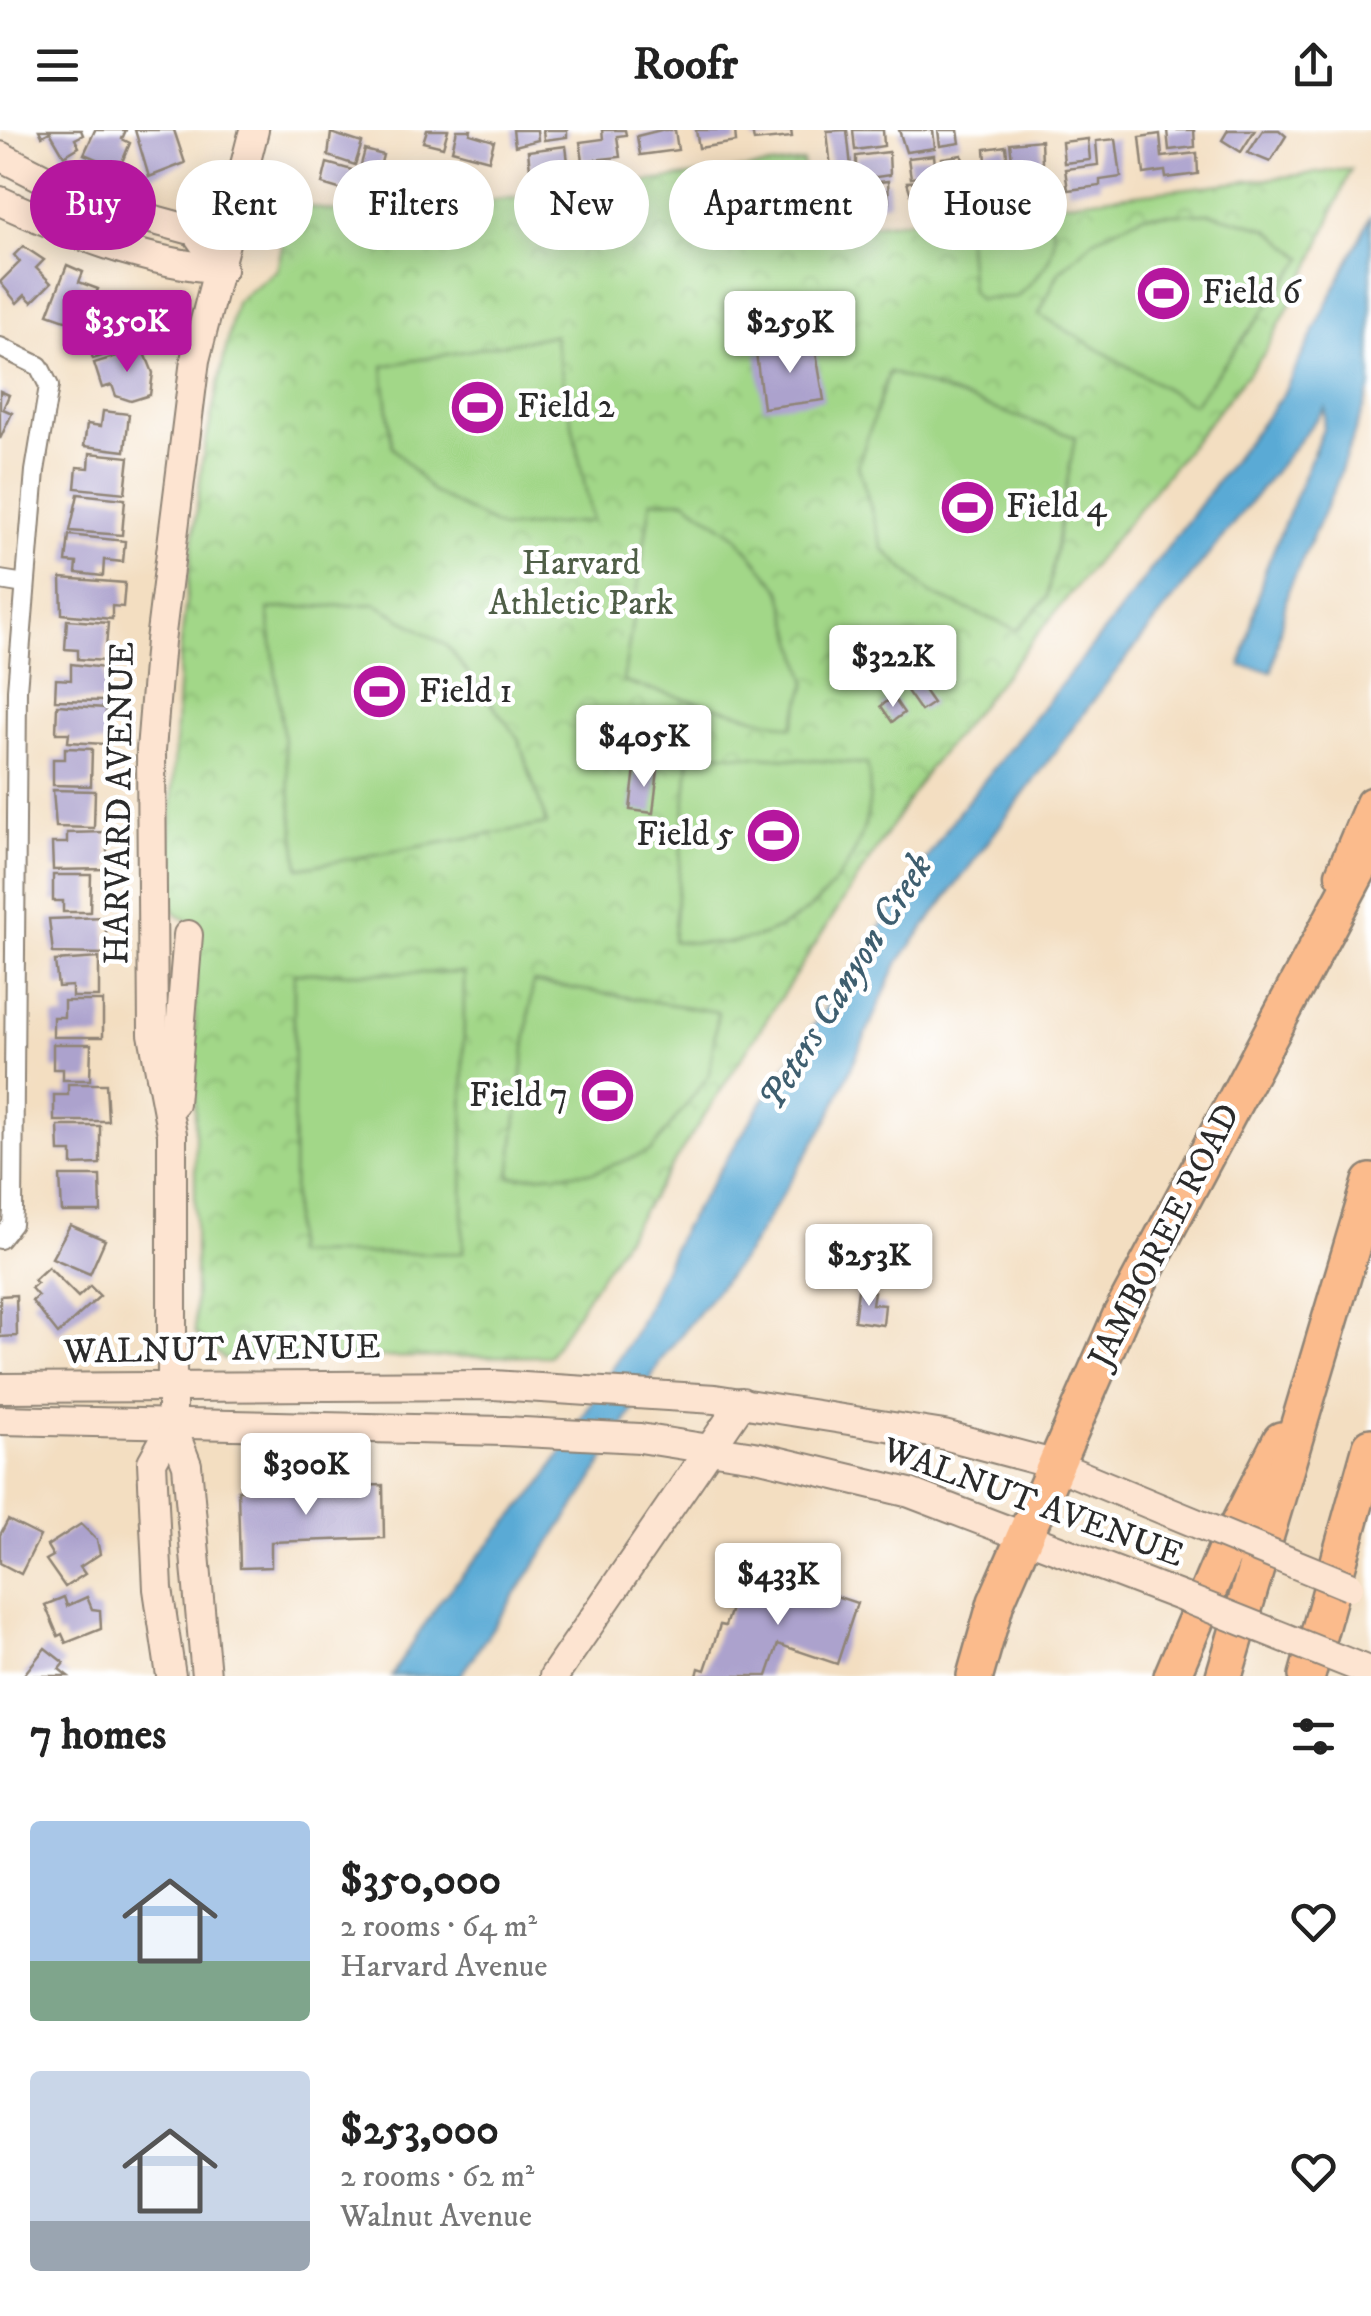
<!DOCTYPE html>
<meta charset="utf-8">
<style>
body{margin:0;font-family:"IM FELL DW Pica",serif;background:#f2f2f2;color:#222;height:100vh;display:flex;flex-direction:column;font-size:38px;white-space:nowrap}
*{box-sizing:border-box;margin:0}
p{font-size:32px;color:#767676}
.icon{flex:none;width:55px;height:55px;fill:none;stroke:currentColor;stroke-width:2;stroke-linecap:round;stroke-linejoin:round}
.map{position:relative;height:1546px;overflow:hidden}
.drawer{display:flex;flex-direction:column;background:#fff;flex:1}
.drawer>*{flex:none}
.guide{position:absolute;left:30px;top:30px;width:1312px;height:90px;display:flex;gap:20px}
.price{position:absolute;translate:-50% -85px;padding:0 22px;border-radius:10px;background:#fff;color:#222;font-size:32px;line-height:65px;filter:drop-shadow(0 2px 5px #0008)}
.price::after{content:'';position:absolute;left:50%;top:60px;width:30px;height:22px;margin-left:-15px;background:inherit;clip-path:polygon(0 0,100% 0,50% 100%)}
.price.active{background:#b5179e;color:#fff}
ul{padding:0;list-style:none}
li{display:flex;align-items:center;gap:30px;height:250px;padding:0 30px}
li span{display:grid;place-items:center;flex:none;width:280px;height:200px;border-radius:10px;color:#555}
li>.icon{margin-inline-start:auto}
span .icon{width:120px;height:120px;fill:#fffc;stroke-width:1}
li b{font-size:42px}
h2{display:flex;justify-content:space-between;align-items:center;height:120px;padding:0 30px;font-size:42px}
.pill{padding:0 35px;border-radius:45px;background:#fff;box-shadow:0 5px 25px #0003;font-size:35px;line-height:90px}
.pill.active{background:#b5179e;color:#fff}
header{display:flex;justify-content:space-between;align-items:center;height:130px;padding:0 30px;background:#fff;font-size:45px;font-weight:800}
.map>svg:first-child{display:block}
.park{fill:url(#park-crowns);stroke:#66815a;stroke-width:2.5}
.garden{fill:#a2d788;stroke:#66815a;stroke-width:2.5}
.water{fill:#5aaad5;stroke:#426a80;stroke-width:2.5}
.building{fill:#aca2cd}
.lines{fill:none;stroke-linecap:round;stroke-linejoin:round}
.street-casing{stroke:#8f8476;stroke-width:22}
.secondary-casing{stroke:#8f8476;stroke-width:32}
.primary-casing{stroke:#8f8476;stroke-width:35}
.highway-casing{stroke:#8f8476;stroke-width:40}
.street{stroke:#fff;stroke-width:18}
.secondary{stroke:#fde4d1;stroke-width:28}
.primary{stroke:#fbbb8c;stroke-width:30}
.highway{stroke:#fbbb8c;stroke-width:35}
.secondary-bridge-casing{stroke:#8f8476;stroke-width:32;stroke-linecap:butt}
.secondary-bridge{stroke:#fde4d1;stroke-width:28}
.labels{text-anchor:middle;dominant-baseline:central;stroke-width:9;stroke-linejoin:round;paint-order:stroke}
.poi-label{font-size:35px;fill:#2b2b2b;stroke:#fff;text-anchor:start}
.park-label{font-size:35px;fill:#4f5f47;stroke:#fff}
.street-label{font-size:35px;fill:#2b2b2b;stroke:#fff}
.water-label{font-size:38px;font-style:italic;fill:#3e5e6f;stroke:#fff}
</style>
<header><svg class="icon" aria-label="menu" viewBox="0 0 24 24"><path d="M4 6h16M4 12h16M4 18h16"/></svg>Roofr<svg class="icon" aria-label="share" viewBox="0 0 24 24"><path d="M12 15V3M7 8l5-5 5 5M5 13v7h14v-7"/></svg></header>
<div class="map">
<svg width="1371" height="1546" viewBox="0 0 1371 1546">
<defs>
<pattern id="park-crowns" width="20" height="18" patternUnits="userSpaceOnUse" patternTransform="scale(2.5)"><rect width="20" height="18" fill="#a2d788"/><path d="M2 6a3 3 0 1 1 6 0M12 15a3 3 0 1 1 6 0" fill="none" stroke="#8cb976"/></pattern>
</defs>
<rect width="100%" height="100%" fill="#fff"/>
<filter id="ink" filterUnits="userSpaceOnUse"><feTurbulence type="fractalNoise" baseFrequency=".01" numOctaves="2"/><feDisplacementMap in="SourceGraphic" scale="20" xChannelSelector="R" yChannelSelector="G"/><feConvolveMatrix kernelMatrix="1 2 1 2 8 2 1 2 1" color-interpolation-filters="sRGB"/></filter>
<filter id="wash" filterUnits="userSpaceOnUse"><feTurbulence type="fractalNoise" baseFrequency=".0048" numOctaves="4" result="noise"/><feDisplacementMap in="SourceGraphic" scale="40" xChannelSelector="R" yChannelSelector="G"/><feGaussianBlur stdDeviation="2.25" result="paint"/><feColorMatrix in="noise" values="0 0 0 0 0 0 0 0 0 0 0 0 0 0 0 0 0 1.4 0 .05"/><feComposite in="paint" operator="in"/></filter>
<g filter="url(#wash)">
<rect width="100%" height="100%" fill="#f3dec1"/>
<!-- park -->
<path class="park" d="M803,32L810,102L1351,39L1311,135L1263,225L927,641L549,1226L224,1229L195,1203V794L177,785L171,776L169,726L180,522L203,325L236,172L277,140L291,74L346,83H393Z"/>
<!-- garden -->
<g class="garden">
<path d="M1210,83L1268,99L1304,128L1193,275L1039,184L1059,142L1095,109L1144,85Z"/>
<path d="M1037,89L1052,96C1060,126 1038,147 1016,167L978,169L971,161L966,101Z"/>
<path d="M554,205L592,391L503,399L433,362L392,317L383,236Z"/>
<path d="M889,242L1075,307L1047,468L1017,500L931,464L883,419L858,335Z"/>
<path d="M685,370L736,406L781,460L807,553L792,597L623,552L651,371Z"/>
<path d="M376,474L447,516L518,608L547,694L299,738L268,479Z"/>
<path d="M690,622L867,634C884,713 817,801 735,812C716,815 693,812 673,811Z"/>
<path d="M294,843H464L463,1123L293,1124Z"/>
<path d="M533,852L718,882L709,945L651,1021L594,1042L510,1047Z"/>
</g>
<!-- water -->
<path class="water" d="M1371,85V257L1335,357L1288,461L1272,541L1241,536L1264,443L1323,299L1325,278L1102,559L897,834L828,990L747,1122L663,1227L590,1354L460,1546H391L440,1471L543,1352L638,1197L680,1103L772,957L954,688L1113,490L1283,264Z"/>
<g id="blocks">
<!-- building -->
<g class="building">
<path d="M39,0H81L83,5L75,9L79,17L64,26L50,2L42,6Z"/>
<path d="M95,0H126L122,9L130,13L119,39L111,35L107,43L98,39L101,31L84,24Z"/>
<path d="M135,0H174L185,33L149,47Z"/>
<path d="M427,0H448L443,17L423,12Z"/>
<path d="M457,0H471L470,4L494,11L489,30L452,20Z"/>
<path d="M513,0H537L538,10L515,16Z"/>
<path d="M543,0H567V7L544,10Z"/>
<path d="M602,0H625L626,5L617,6L620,27L583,31L580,12L603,9Z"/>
<path d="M661,0H675L678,20L640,25L637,6Z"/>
<path d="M696,0H735L736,12L699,18Z"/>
<path d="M752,0H791L792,7L754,11Z"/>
<path d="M847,0L851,37L831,39L827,1Z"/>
<path d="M853,0H883L884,16L855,20Z"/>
<path d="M899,0H933L935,18L906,22Z"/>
<path d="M938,0H958L960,13L940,16Z"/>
<path d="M1167,0H1194L1195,17L1169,20Z"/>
<path d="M1228,0H1255L1241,22L1222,10Z"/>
<path d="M1263,0H1279L1286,6L1270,32L1248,23Z"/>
<path d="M331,3L362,13L355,35L328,26Z"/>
<path d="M1160,4L1162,27L1197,23L1198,44L1166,48L1165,41L1144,44L1140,7Z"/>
<path d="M1088,9L1090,30L1064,33L1062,12Z"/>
<path d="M1116,9L1121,47L1100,50V56L1068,60L1065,39L1098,35L1096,11Z"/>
<path d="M1041,10L1042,33L1013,37L1010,13Z"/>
<path d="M566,16L568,32L530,39L528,21Z"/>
<path d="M1006,16L1010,53L988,56L985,19Z"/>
<path d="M365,20L383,25L374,61L353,55L351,61L342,60L322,54L327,33L359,42Z"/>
<path d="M889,22L890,45L856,50V26Z"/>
<path d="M934,25L936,45L911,48L908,28Z"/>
<path d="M962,25L967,63L945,66V74L915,78L907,52L944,50L942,28Z"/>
<path d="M1046,39L1048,62L1011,65L1014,43Z"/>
<path d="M853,50L854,55L888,51L889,73L868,76L858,75L857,70L835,72L833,53Z"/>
<path d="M23,116L44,130L36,138L51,153L32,172L25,165L17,173L0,152L20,132L14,125Z"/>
<path d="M67,135L83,142L79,152L98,159L88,184L73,178L68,191L48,184Z"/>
<path d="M143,176L147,191L141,193L147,212L93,229L85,203L99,198L96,188Z"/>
<path d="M814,211L824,270L763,278L756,223L803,217V212Z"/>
<path d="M143,218L153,243L150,265L131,271L116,266L112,255L102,258L94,233Z"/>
<path d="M0,261L9,265L3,279L12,283L0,309Z"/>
<path d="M103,281L129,284L125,321L84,316L87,294L101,296Z"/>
<path d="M90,323L129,327L125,363L75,358L77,337L89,338Z"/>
<path d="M78,364L125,369L122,405L70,401Z"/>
<path d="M69,405L125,411L123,432L104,430L103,446L76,443L77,433L66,432Z"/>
<path d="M61,448L125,453L123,477L112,476V489L62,484Z"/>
<path d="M67,490L108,493L105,531L78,529V520L65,519Z"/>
<path d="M71,534L105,538L104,571L55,570L56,549L71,550Z"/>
<path d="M919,553L933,573L921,581L907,561Z"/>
<path d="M893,567L904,583L892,592L881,576Z"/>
<path d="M57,575L106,578L105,614L68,612L69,603H56Z"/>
<path d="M65,618L92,619L91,656L53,655V629H65Z"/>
<path d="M635,638L658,640L653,683L630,680Z"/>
<path d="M53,660L95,661L94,698L56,697Z"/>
<path d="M106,702L108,739L53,740L52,713H67V703Z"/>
<path d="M53,745H91L90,782H63V771H53Z"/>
<path d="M106,787V824L53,823L49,789Z"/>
<path d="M99,828V867H72V856L58,857L55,831Z"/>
<path d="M64,871H103V907H53V887H64Z"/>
<path d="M53,914H91L90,950H63V939H53Z"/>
<path d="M68,954H106L108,991H54V965H68Z"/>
<path d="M58,996H100V1034L72,1035V1022H59Z"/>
<path d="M60,1046H100L101,1082H62Z"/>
<path d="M70,1095L105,1110L90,1144L52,1128Z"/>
<path d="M48,1137L78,1167L90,1156L100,1166L58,1204L32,1171L38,1166L31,1158L37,1153L34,1150Z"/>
<path d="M858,1160L874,1162L872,1174L885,1175L883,1195L854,1191Z"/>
<path d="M16,1165L17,1206L0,1207V1166Z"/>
<path d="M383,1355L384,1408L271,1412V1437L240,1438L238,1360Z"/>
<path d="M8,1390L40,1406L21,1444L0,1433V1405Z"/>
<path d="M81,1394L97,1410L100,1424L80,1437L85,1444L65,1457L46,1430L53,1426L47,1416Z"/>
<path d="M778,1447L857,1473L837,1534L778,1514L767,1546H697L699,1538L705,1540L720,1495L725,1496L740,1452L773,1463Z"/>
<path d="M64,1467L67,1476L87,1467L92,1479L100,1480L101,1499L66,1513L62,1504L58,1506L45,1475Z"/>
<path d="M45,1518L64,1533L59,1539L68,1546H23Z"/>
</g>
</g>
</g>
<g filter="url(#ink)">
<use href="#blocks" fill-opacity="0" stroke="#8f8476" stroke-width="2.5"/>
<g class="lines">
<defs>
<g id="street">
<path d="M0,217L39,236L49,256L35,341L17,560L13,1080L12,1094L0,1109"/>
<path d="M0,450L25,454"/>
</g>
<g id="secondary">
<path d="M0,26L92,73L195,101L222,139"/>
<path d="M0,71C70,103 144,133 222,139"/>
<path d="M174,973L188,805"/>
<path d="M0,1258L493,1255L715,1269L944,1305L1053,1334L1164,1380"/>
<path d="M0,1290L504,1301L640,1308L760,1327L910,1363L1185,1468"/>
<path d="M171,1546L158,1459L152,1332L172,1296"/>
<path d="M206,1546L187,1335L172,1296V1004L153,904L151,620L160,511L195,230L254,0"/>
<path d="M554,1546L742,1272"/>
</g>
<path id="primary" d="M1341,744L1371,673"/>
<g id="highway">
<path d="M975,1546L996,1472L1120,1187L1371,716"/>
<path d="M1172,1546L1226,1419L1281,1310"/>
<path d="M1224,1546L1371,1052"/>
<path d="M1307,1546L1371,1316"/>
</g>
</defs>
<!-- street casing -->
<use href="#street" class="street-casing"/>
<!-- secondary casing -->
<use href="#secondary" class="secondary-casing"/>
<!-- primary casing -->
<use href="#primary" class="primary-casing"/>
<!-- highway casing -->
<use href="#highway" class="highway-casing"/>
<!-- street -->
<use href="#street" class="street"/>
<!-- secondary -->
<use href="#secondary" class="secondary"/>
<!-- primary -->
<use href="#primary" class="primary"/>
<!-- highway -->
<use href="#highway" class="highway"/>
<defs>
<g id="secondary-bridge">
<path d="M1164,1380L1349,1456"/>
<path d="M1185,1468L1371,1542"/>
</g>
</defs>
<!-- secondary-bridge casing -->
<use href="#secondary-bridge" class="secondary-bridge-casing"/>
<!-- secondary-bridge -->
<use href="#secondary-bridge" class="secondary-bridge"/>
</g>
</g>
<!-- icons -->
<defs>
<symbol id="stadium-disc" viewBox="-11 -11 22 22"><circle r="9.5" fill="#b5179e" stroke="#fff"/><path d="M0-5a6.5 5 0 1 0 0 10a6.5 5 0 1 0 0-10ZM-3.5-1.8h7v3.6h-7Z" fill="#fff"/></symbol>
</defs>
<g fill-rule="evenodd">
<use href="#stadium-disc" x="1132" y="132" width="63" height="63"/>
<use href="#stadium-disc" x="446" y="246" width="63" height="63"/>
<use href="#stadium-disc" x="936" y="346" width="63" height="63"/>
<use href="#stadium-disc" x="348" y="530" width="63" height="63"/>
<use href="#stadium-disc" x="742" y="674" width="63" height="63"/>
<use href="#stadium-disc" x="576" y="934" width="63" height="63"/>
</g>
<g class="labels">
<!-- poi labels -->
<g class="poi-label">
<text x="1202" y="163">Field 6</text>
<text x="517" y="277">Field 2</text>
<text x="1006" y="377">Field 4</text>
<text x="419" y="562">Field 1</text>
<text x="734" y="705" text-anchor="end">Field 5</text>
<text x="568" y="966" text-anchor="end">Field 7</text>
</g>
<!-- park labels -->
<g class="park-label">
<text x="581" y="434">Harvard<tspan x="581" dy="40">Athletic Park</tspan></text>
</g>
<!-- street labels -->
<g class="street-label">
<text transform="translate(120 673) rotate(-89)">HARVARD AVENUE</text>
<text transform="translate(1165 1106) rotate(-63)">JAMBOREE ROAD</text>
<text transform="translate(222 1220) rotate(-1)">WALNUT AVENUE</text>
<text transform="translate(1033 1373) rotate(20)">WALNUT AVENUE</text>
</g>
<!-- water labels -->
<g class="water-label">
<text transform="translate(846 852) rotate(-58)">Peters Canyon Creek</text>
</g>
</g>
</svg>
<b class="price active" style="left:127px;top:245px">$350K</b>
<b class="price" style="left:790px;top:246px">$259K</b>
<b class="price" style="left:893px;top:580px">$322K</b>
<b class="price" style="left:644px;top:660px">$405K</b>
<b class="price" style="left:869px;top:1179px">$253K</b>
<b class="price" style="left:306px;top:1388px">$300K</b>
<b class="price" style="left:778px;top:1498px">$433K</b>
<div class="guide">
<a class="pill active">Buy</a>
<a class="pill">Rent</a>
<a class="pill">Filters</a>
<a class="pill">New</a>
<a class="pill">Apartment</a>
<a class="pill">House</a>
</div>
</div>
<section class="drawer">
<h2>7 homes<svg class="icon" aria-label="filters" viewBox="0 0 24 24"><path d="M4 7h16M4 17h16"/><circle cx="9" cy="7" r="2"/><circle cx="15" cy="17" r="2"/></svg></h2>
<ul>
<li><span style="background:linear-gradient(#a9c7e8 70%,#7fa58c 0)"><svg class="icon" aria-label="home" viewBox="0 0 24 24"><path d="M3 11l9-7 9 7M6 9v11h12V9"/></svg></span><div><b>$350,000</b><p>2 rooms · 64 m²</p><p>Harvard Avenue</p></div><svg class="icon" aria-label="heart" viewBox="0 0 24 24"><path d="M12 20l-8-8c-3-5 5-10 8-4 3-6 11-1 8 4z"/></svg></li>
<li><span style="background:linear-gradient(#c9d6e8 75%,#9aa5b1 0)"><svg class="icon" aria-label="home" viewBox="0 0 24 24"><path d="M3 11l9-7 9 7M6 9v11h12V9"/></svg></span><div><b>$253,000</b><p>2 rooms · 62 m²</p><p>Walnut Avenue</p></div><svg class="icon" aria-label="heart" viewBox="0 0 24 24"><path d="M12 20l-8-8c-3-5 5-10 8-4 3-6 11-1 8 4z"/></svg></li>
</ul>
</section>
